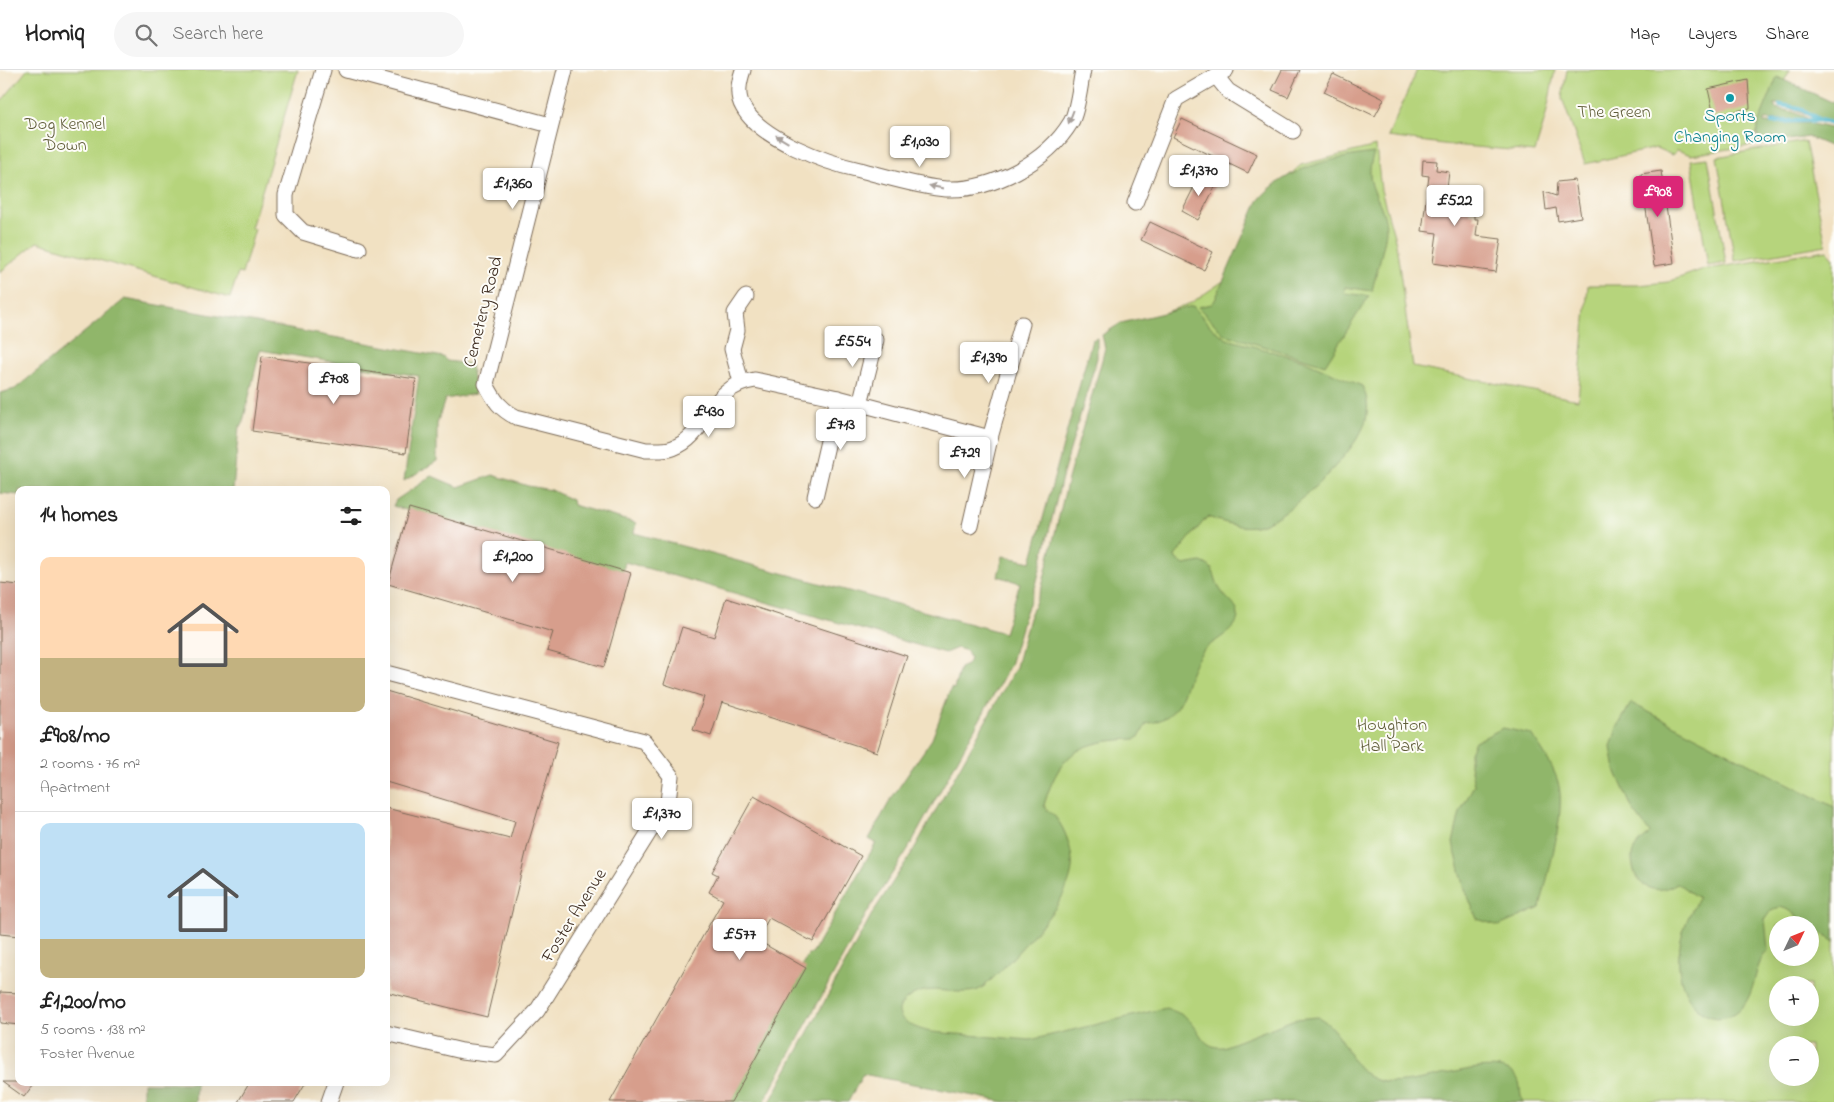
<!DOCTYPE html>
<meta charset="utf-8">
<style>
body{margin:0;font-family:"Indie Flower",sans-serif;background:#f6f6f6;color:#222;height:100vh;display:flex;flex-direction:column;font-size:19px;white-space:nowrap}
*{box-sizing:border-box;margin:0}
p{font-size:16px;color:#767676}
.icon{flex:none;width:28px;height:28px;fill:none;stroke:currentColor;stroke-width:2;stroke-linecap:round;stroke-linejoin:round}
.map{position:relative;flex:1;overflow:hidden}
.panel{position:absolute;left:15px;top:416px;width:375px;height:600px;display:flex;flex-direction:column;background:#fff;border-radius:10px;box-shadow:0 5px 20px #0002}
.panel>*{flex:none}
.needle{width:32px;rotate:47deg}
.tools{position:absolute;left:1769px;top:846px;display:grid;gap:10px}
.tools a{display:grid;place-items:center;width:50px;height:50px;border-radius:50%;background:#fff;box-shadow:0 5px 20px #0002;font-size:25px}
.price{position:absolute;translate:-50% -42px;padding:0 11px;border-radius:5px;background:#fff;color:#222;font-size:16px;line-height:32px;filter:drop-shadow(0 1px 2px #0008)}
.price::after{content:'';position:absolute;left:50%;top:30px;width:15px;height:11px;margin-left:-8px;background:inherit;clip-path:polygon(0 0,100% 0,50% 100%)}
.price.on{background:#db2777;color:#fff}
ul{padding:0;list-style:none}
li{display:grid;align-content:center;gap:10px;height:265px;padding:0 25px}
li+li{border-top:1px solid #e0e0e0}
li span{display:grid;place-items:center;height:155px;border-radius:10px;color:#555}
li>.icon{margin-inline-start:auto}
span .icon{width:90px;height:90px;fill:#fffc;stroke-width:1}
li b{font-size:21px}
h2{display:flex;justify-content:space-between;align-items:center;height:60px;padding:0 25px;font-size:21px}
header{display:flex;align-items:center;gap:30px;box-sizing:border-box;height:70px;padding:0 25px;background:#fff;border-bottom:1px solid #e0e0e0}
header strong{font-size:24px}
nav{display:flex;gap:28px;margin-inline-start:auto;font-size:18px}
.search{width:350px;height:45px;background:#f6f6f6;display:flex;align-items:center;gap:12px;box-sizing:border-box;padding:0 18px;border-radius:28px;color:#767676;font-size:19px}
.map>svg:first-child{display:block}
.green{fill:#b6d47b;stroke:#787f4c;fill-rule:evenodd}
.forest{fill:#90b66b;stroke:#667044}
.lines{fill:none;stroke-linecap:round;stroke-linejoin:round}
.stream{stroke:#50b7ce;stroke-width:4.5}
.building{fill:#d79e8c}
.street-casing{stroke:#7b6a57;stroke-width:17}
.street{stroke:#fff;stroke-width:15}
.oneway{fill:#a79f9a}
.culture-dot{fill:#0f9aa8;stroke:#fdfcf7;stroke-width:2}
.labels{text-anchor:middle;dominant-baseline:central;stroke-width:4;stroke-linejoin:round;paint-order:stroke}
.park-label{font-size:18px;fill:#605d3a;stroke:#fdfcf7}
.culture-label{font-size:18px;fill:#0d838f;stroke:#fdfcf7}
.street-label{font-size:18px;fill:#3b2a1e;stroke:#fdfcf7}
</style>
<header>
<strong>Homiq</strong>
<div class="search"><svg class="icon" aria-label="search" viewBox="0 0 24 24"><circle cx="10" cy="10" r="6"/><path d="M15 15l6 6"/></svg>Search here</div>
<nav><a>Map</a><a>Layers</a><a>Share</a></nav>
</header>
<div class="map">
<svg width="1834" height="1032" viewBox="0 0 1834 1032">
<rect width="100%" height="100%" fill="#fdfcf7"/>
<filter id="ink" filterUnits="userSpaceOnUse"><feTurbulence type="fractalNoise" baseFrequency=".02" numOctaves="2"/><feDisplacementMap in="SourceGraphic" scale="10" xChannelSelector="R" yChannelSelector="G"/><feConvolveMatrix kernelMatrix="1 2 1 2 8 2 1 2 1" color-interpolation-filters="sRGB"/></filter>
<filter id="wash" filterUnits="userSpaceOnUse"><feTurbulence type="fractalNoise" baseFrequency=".0096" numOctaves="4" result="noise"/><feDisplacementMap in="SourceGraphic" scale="20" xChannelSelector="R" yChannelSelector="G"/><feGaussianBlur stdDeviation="1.12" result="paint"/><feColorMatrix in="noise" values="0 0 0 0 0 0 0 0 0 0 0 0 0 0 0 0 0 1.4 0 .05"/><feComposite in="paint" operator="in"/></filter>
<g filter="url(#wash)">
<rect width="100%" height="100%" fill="#f1e1c2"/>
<!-- green -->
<g class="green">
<path d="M27,0H298L251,158L255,159L242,204L238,203L230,228L37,172L0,202V33Z"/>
<path d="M1417,0H1555L1546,45L1535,82L1451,75L1388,67Z"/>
<path d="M1567,0H1790L1755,66V75L1691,85L1677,80L1672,85L1656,78L1585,94L1562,28Z"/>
<path d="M1805,71L1826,175L1735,191L1717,87Z"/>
<path d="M1376,76L1381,120L1396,173L1413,297L1578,330L1588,215H1639L1668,212L1701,200L1827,180L1834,188V1032H1033L822,987L1025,624L1114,261L1191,233L1232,205L1275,118L1301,95ZM1778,855H1810V888H1778ZM1778,915H1810V948H1778ZM1778,975H1810V1008H1778Z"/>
<path d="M1708,88L1726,193L1708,196L1691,90Z"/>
</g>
<!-- forest -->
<g class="forest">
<path d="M1777,7L1834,33V56L1779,34H1774L1775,38L1793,42L1809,49L1764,50V53H1808L1834,59V78L1808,67L1757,75L1758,54Z"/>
<path d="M1374,83C1361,116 1383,127 1386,156C1387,170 1375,206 1372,221L1345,217L1344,223L1369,226L1325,295L1224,264L1198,237L1212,234L1215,230L1258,131C1285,97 1333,88 1374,83Z"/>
<path d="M125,229L443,287L447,291L471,294L475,324L445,329L437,354V391L404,411L419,306L260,280L242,356H239L233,420H19V425L0,423V323L15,319Z"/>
<path d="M1193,236L1212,258L1227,269L1303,290L1362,316C1368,327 1369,340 1365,353C1356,382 1289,447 1260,455C1241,460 1225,452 1207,447L1175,486L1176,489L1184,495L1201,492C1204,493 1208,495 1211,498C1216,505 1216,515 1222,522C1227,530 1239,536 1238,547C1236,562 1213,570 1203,581C1179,610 1191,647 1146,654L1140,666L1135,669C1081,671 1060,681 1044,735C1047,742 1052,742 1056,748C1065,759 1071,777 1072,790C1074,806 1064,824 1056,837C1047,850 990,916 978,920C957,927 931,913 911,926C882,945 912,958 931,962L1030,970L1166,938C1173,941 1183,944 1188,949C1201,961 1202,979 1223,977L1295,949L1318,947C1344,960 1348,997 1374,1009C1408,1025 1487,981 1514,1004C1523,1012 1518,1023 1523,1032H1004L863,1004L848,1032H770L872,844L913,781L1016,597L1029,548L1042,517L1068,409L1102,290L1105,278L1102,265L1121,253Z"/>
<path d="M1097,268V288L1062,407L1036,515L1024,547L1010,595L908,779L868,841L764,1032H727L808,885L813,882L876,773L869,769L891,729L932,669L951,618L954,619L960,598L967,595L970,589L967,581L957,578L945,583L625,492L622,504L393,436L396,430L432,406L458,417L493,405L528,416L551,420L572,430L573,435L636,453L634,463L1004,563L1020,513L998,506L1003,486L1031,492L1092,270Z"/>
<path d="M1631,633L1834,737V872L1789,840L1780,837L1771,840L1765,849L1768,880C1751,898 1758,928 1735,943C1725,949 1713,950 1703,943C1676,924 1674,885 1685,856C1688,846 1694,837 1698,828L1677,813C1658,826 1637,819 1633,796C1632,791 1631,785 1634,780C1637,774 1645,768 1650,763L1633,740L1615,700L1611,677L1617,658Z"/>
<path d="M1503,658L1531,664C1541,679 1553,695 1558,712C1567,742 1547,806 1540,838L1499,856L1477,849L1465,819L1453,773L1460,742L1474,715L1470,695V682L1475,672Z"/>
<path d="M143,1013H196L195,1032H143Z"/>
</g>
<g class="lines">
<!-- stream -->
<g class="stream">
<path d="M1780,35L1799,38L1818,49"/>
<path d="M1772,52L1819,50L1834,54"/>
</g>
</g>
<g id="blocks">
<!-- building -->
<g class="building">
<path d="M1282,0H1300L1288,27L1272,20Z"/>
<path d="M1333,4L1384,29L1375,46L1324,22Z"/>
<path d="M1748,10L1750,38L1714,46L1708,19Z"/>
<path d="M1182,49L1257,84L1248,103L1173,67Z"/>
<path d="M1423,90L1437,91L1436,100L1449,102L1446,126L1464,128L1463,140L1470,141V144H1474V149H1478L1476,166L1501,169L1496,202L1433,193L1437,163L1422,161L1429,106L1422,105Z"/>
<path d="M1661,101L1674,193L1654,196L1641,104Z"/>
<path d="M1200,105L1217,113L1198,150L1182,141Z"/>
<path d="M1575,110L1581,147L1558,151L1556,138L1546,140L1544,122L1556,126L1557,112Z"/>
<path d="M1150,152L1213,182L1204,200L1141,170Z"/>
<path d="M262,286L416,309L406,383L252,361Z"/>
<path d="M409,438L631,503L604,597L547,581L553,562L388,514Z"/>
<path d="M0,513L19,515V866L0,864Z"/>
<path d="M726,528L907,586L877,682L722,632L711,666L693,660L704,627L664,614L682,557L714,567Z"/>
<path d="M386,621L558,672L528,774L487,947L386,922V738L510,769L515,751L386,712Z"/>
<path d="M754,726L861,786L813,872L769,848L757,870L806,898L731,1032H610L723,830L709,822L718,805L712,802Z"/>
<path d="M0,922L19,923V955L0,953Z"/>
<path d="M3,1012H35L24,1027Z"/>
<path d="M250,1012H306L294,1032H238Z"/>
</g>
</g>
</g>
<g filter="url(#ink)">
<use href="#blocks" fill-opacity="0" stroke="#7b6a57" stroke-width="1"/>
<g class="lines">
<defs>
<g id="street">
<path d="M323,0L286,125V145L303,162L359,179"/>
<path d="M346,0L550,55"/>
<path d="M565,0L486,314C494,330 500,339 516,347L646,380C654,380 665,381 673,378C709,365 708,316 755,310L838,328L990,368"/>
<path d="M743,0C739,12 736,25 743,37C760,69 827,93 860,100C884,106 923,118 946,119C992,121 1047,92 1071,52C1078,40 1080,14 1083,0"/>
<path d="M1216,6L1228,21L1293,61"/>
<path d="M1135,133L1176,29L1226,0"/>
<path d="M741,312L732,279L737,260L735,243L746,227"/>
<path d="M860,334L876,270"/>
<path d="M815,427L838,328"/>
<path d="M970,456L990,368L1022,254"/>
<path d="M386,603L644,671L671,706L668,732L537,941L496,985L462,981L386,963"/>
<path d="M329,1032L336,1012"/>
</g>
</defs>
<!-- street casing -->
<use href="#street" class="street-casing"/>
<!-- street -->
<use href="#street" class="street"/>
</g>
<!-- one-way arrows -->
<defs><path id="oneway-solid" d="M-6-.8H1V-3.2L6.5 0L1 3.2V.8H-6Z" transform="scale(1.25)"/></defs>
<g class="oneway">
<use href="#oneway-solid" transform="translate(1071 47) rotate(111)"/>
<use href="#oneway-solid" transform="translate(782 69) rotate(-149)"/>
<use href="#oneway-solid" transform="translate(936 117) rotate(-168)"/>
</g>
</g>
<!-- markers -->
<circle class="culture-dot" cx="1730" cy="28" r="5"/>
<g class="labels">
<!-- park labels -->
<g class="park-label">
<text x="1614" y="43">The Green</text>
<text x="65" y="55">Dog Kennel<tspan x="65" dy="21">Down</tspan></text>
<text x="1392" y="656">Houghton<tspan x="1392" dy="21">Hall Park</tspan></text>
</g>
<!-- culture labels -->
<g class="culture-label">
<text x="1730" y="47">Sports<tspan x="1730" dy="21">Changing Room</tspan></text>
</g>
<!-- street labels -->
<g class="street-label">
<text transform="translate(484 242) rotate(-76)">Cemetery Road</text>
<text transform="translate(575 846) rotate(-58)">Foster Avenue</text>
</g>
</g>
</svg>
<div class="tools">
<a><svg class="needle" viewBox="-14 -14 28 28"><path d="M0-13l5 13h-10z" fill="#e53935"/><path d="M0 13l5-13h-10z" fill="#767676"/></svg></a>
<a>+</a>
<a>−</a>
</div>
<b class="price" style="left:920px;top:98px">£1,030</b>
<b class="price" style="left:1199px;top:127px">£1,370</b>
<b class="price" style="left:513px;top:140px">£1,360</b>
<b class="price on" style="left:1658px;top:148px">£908</b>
<b class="price" style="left:1455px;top:157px">£522</b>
<b class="price" style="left:853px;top:298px">£554</b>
<b class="price" style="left:989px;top:314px">£1,390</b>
<b class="price" style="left:334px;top:335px">£708</b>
<b class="price" style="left:709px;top:368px">£430</b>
<b class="price" style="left:841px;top:381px">£713</b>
<b class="price" style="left:965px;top:409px">£729</b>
<b class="price" style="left:513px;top:513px">£1,200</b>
<b class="price" style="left:662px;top:770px">£1,370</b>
<b class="price" style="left:740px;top:891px">£577</b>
<section class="panel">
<h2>14 homes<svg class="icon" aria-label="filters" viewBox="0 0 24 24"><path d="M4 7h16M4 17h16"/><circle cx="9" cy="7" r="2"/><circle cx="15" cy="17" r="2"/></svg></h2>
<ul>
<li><span style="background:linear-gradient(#ffd9b3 65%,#c2b280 0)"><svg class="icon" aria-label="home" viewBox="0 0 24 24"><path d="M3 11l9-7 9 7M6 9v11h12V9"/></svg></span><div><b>£908/mo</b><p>2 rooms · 76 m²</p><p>Apartment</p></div></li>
<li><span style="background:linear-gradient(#bfe0f5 75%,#c2b280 0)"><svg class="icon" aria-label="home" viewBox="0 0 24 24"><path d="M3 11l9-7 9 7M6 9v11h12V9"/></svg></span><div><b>£1,200/mo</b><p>5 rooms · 138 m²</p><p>Foster Avenue</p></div></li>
</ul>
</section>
</div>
